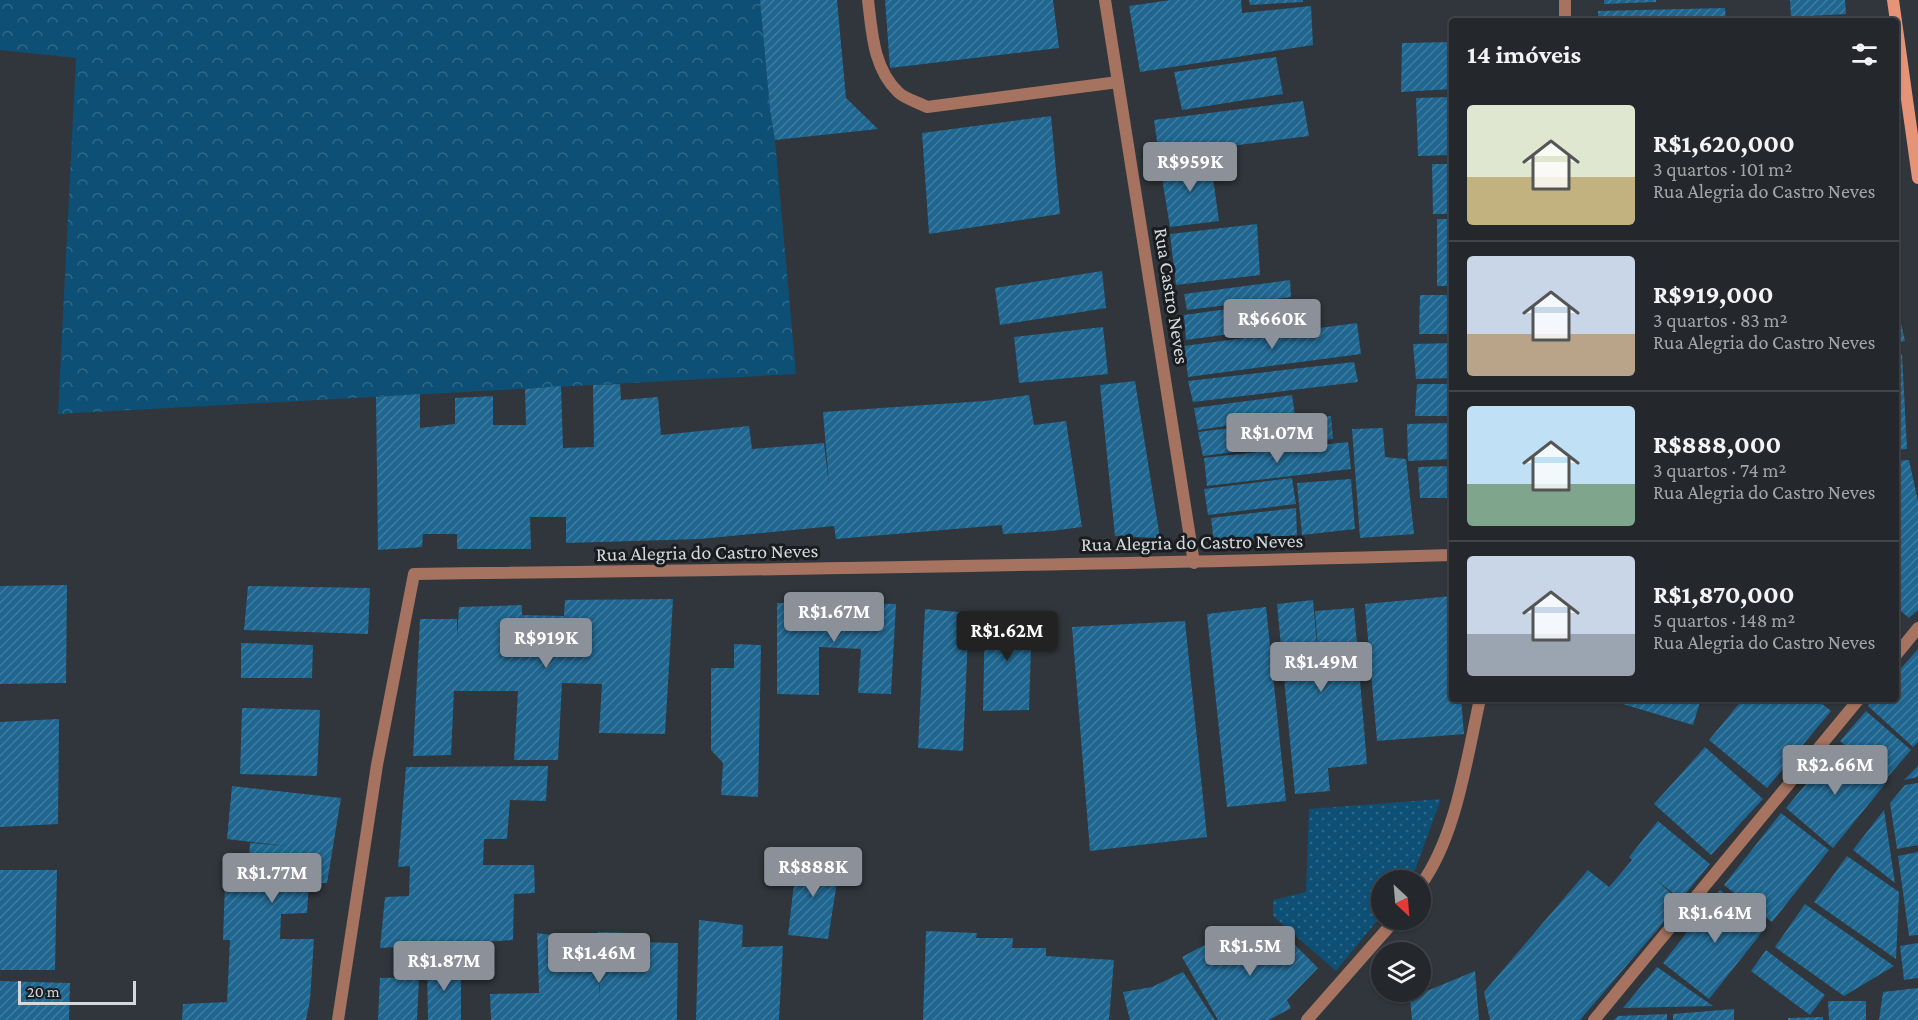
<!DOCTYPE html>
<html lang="pt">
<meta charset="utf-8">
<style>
body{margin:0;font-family:"Crimson Pro",serif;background:#2c3034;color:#f1f3f6;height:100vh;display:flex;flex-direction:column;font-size:22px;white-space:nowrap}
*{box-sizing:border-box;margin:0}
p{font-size:20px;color:#a3a6a9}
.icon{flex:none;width:33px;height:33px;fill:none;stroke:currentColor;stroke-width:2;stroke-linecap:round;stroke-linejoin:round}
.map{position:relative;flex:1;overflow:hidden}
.side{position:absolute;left:1449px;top:18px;width:450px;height:684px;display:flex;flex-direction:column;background:#24282c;border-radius:6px;box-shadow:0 2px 4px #0004,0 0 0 2px #414448}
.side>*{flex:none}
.needle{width:39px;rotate:154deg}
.controls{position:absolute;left:1371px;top:870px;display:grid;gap:12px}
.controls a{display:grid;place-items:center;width:60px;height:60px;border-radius:50%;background:#24282c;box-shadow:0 2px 4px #0004,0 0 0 2px #414448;font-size:30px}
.scale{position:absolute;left:18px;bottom:15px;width:118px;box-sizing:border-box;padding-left:6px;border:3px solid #d4d8dc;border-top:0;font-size:16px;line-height:21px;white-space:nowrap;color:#d4d8dc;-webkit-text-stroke:4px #1a1d20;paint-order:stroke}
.price{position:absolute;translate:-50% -51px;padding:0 14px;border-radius:6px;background:#8c9099;color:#fff;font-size:20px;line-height:39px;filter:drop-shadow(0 2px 3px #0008)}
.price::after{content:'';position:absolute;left:50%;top:36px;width:18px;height:14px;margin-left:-9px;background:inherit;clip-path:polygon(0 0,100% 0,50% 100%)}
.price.active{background:#222;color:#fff}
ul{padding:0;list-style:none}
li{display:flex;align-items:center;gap:18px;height:150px;padding:0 18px}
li+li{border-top:2px solid #414448}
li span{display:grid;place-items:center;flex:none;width:168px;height:120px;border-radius:6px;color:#555}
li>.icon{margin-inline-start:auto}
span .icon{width:72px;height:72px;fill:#fffc;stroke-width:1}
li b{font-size:26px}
h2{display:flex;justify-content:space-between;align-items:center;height:72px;padding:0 18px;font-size:26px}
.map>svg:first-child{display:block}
.grass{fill:url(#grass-dots)}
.forest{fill:url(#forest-crowns)}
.building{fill:url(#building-hatch)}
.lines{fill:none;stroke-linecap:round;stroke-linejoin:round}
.street{stroke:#a67360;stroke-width:12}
.secondary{stroke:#e59477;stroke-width:12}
.labels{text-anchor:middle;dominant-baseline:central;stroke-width:6;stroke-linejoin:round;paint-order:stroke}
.street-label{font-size:20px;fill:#d4d8dc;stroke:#1a1d20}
</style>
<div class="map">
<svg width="1918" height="1020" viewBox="0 0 1918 1020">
<defs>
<pattern id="grass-dots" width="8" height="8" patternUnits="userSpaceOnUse" patternTransform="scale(1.5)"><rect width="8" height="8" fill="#0e5075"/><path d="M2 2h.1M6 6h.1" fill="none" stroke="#306888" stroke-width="1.8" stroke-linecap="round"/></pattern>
<pattern id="forest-crowns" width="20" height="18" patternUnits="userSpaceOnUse" patternTransform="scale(1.5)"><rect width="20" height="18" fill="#0e5075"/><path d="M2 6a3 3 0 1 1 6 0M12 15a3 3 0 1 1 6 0" fill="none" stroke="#306888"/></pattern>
<pattern id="building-hatch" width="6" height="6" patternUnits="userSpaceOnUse" patternTransform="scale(1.5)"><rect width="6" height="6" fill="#1f6690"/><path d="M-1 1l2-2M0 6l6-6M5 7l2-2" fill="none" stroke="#3f7b9f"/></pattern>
</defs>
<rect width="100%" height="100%" fill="#30363b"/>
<!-- grass -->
<path class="grass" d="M1441,799L1412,878L1410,880H1382L1381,916L1336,971L1273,916V900L1306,892L1309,809Z"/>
<!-- forest -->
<path class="forest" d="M0,0H760L770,110L775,140L796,374L58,414L76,58L0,50Z"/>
<!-- building -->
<g class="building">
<path d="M760,0H837L846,98L878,129L775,140L770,110Z"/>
<path d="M885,0H1053L1059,48L890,68Z"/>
<path d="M1171,0H1241L1242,13L1311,6L1313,45L1140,72L1129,6Z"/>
<path d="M1249,0H1303V2L1250,5Z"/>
<path d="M1604,0H1656V2L1604,4Z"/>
<path d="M1790,0H1845L1846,14L1791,17Z"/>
<path d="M1725,8L1726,21H1598V11Z"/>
<path d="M1847,18V21H1808V19Z"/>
<path d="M1452,42V89L1401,92L1402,43Z"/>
<path d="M1276,57L1283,94L1182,110L1174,72Z"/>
<path d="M1452,97V155L1418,156L1416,98Z"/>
<path d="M1303,101L1309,136L1159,155L1154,120Z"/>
<path d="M1051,116L1060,214L929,234L922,133Z"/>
<path d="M1210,157L1219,221L1170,227L1160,166Z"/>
<path d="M1432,164H1452V214H1433Z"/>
<rect x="1437" y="219" width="15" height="67"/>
<path d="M1257,224L1260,275L1176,285L1170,234Z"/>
<path d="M1102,271L1106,308L1000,325L995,288Z"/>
<path d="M1290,280L1291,297L1187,310L1184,294Z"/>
<path d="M1420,295H1452V334H1419Z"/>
<path d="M1300,299L1302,324L1186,340L1184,315Z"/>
<path d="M1896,301L1905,341L1896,343Z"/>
<path d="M1357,323L1361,354L1188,377L1184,346Z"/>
<path d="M1103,327L1108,374L1019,383L1014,337Z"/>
<path d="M1452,343V378L1416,379L1413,344Z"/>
<path d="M1902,354L1907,449L1896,450V355Z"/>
<path d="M1354,362L1358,382L1193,402L1188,381Z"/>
<path d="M1135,381L1160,538L1115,536L1100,385Z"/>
<path d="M620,384L621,400L658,397L661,435L749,426L752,449L824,443L829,485L823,412L984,401L1029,395L1034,425L1066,421L1082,527L1051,531L1003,534L1002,525L836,539L834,526L700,539L566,543V517H530L531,549H457V534H423L422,547L378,550L376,397L420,394V428L455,424V398L493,396V425H526L525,389L561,386L563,448L594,447L593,385Z"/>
<path d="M1417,384H1452V416H1415Z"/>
<path d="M1292,395L1295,416L1198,430L1194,408Z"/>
<path d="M1331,416L1333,439L1203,456L1198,432Z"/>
<path d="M1452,423V459L1408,461L1407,424Z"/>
<path d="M1383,428L1385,457L1406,459L1414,534L1360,538L1352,429Z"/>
<path d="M1348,442L1351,469L1207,486L1204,458Z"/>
<path d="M1909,460L1918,501V610L1909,618L1896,607V461Z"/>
<path d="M1452,466V498H1420L1418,467Z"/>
<path d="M1292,478L1296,504L1208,515L1204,489Z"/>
<path d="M1351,479L1355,529L1302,535L1297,483Z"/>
<path d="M1296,508L1297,535L1214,544L1211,518Z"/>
<path d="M67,585L66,683L0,684V586Z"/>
<path d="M248,586L370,588L368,634L244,630Z"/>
<path d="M1452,596V699H1461L1464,734L1377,741L1365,604Z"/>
<path d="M673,599L665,734L599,733L602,684L562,683L558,760H514L518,691H454L451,755L413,756L420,619H457V638L459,607L522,605V615L564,616L565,600Z"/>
<path d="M1313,600L1321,690L1315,611L1354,608L1367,764L1328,768L1330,791L1295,794L1277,604Z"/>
<path d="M822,602L896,604L891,694L858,693L861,649L819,647V695L777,694V603Z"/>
<path d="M1266,607L1286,801L1227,807L1207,614Z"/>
<path d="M925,609L969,613L963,751L918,748Z"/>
<path d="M985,613L1032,616L1029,710L983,711Z"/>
<path d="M1185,621L1207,837L1090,851L1072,627Z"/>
<path d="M241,643L313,645L312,678H241Z"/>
<path d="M734,644L761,645L758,797L721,795L723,763L711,750V668H734Z"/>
<path d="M1918,649V742L1913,747L1868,706L1874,699H1896V674Z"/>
<path d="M1606,699H1701L1693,725Z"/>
<path d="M1743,699H1816L1831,711L1767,788L1709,740Z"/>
<path d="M242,708L320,710L317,776L240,774Z"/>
<path d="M1866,711L1911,750L1886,779L1840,741Z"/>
<path d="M59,719L58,824L0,827V722Z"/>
<path d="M1838,745L1885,784L1833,848L1786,808Z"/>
<path d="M1705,747L1763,799L1711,855L1654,804Z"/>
<path d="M548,766L546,801L510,800L507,839H484L483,865H534L535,893L514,894L513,940L380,948L385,897L409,896L410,866L398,867L406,767Z"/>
<path d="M1918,766V777L1904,780Z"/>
<path d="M1918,783V845L1897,849L1890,803L1905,785Z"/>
<path d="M232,786L341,798L327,883H309L307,913L281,914L280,939H314L310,1000L306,1020H182L183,1004L227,1002L230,940H223L225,884H248L250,843L287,846L227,839Z"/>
<path d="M1884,810L1895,883L1853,850Z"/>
<path d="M1781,813L1829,850L1772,922L1724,885Z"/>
<path d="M1658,821L1710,864L1681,899L1656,880L1681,902L1580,1020H1490L1484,992L1588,870L1609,887L1632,860L1629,857Z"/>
<path d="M1918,852V935L1909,936L1898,856Z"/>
<path d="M1847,856L1899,892L1896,959L1814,902Z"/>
<path d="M797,858L840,863L828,939L788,935Z"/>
<path d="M0,870H57L55,970H0Z"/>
<path d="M1720,890L1767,926L1709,999L1663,963Z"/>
<path d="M1805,904L1894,966L1844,996L1775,947Z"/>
<path d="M699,920L743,925L742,947L783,946L779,1020H696Z"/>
<path d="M1277,927L1318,968L1287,1000L1291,1008L1269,1020H1218L1182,957L1212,941L1218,954L1247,938L1253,948Z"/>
<path d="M926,931L977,933L976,938H1013L1012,948H1046V956L1114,960L1109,1020H923Z"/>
<path d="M598,932L634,933V942L678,943L677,1020H491L490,994L539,993L537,933L566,937L567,972L598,969L600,1002Z"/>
<path d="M1918,943V978L1904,980L1900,946Z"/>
<path d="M1766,950L1825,995L1810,1015L1751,971Z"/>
<path d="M427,965H461V1020H428Z"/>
<path d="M1657,967L1713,1006L1623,1008Z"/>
<path d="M1475,971L1479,1020H1412L1410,998Z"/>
<path d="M1183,972L1215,1020H1130L1123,992L1152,987Z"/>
<path d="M419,977L417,1020H378L380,978Z"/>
<path d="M0,981L70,983L69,1020H0Z"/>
<path d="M1918,988V1020H1879L1883,992Z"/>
<path d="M1828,1001H1866V1020H1829Z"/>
<path d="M1734,1009V1020H1673V1014Z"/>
<path d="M1667,1014V1020H1614L1618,1016Z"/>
<path d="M1823,1017V1020H1788V1018Z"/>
</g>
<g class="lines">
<!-- street -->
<g class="street">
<path d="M868,0C872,32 873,68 898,92C905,99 918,102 927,107L1118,82"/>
<path d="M1105,0L1194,563"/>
<path d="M1565,0V21"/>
<path d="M1896,655L1918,628"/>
<path d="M1420,886C1456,838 1467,757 1480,699"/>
<path d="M338,1020L377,765L414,574C760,570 1106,565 1452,555"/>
<path d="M1307,1020L1395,920"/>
<path d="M1594,1020L1859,699"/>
</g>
<!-- secondary -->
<path class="secondary" d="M1893,0L1918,178"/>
</g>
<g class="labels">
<!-- street labels -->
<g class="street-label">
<text transform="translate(1172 296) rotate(81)">Rua Castro Neves</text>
<text transform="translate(1192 542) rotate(-1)">Rua Alegria do Castro Neves</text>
<text transform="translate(707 552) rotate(-1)">Rua Alegria do Castro Neves</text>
</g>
</g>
</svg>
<div class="controls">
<a><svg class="needle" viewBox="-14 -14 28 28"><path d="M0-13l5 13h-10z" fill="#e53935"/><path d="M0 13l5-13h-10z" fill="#a3a6a9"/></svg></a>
<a><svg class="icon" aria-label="layers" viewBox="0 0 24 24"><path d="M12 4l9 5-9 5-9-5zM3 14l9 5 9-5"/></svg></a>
</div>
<div class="scale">20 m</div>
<b class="price" style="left:1190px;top:193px">R$959K</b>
<b class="price" style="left:1272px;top:350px">R$660K</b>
<b class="price" style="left:1277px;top:464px">R$1.07M</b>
<b class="price" style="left:834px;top:643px">R$1.67M</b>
<b class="price active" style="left:1007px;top:662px">R$1.62M</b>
<b class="price" style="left:546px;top:669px">R$919K</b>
<b class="price" style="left:1321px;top:693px">R$1.49M</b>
<b class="price" style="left:1835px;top:796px">R$2.66M</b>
<b class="price" style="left:813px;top:898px">R$888K</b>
<b class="price" style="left:272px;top:904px">R$1.77M</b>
<b class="price" style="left:1715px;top:944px">R$1.64M</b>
<b class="price" style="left:1250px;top:977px">R$1.5M</b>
<b class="price" style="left:599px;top:984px">R$1.46M</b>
<b class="price" style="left:444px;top:992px">R$1.87M</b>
<section class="side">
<h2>14 imóveis<svg class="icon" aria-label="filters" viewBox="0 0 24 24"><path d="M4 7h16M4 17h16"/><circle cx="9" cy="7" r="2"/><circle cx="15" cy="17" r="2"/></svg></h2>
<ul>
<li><span style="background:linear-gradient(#dfe7d0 60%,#c2b280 0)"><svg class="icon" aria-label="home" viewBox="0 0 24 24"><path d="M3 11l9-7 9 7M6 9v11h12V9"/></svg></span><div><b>R$1,620,000</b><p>3 quartos · 101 m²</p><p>Rua Alegria do Castro Neves</p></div></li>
<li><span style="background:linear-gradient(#c9d6e8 65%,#b9a48a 0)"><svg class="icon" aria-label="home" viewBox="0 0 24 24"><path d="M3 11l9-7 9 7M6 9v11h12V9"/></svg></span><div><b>R$919,000</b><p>3 quartos · 83 m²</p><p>Rua Alegria do Castro Neves</p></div></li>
<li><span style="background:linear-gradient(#bfe0f5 65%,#7fa58c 0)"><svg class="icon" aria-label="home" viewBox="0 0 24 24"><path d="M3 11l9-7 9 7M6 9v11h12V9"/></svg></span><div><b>R$888,000</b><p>3 quartos · 74 m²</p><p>Rua Alegria do Castro Neves</p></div></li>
<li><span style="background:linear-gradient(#c9d6e8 65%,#9aa5b1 0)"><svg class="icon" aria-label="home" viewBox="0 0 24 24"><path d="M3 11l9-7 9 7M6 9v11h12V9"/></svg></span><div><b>R$1,870,000</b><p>5 quartos · 148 m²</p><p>Rua Alegria do Castro Neves</p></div></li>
</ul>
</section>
</div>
